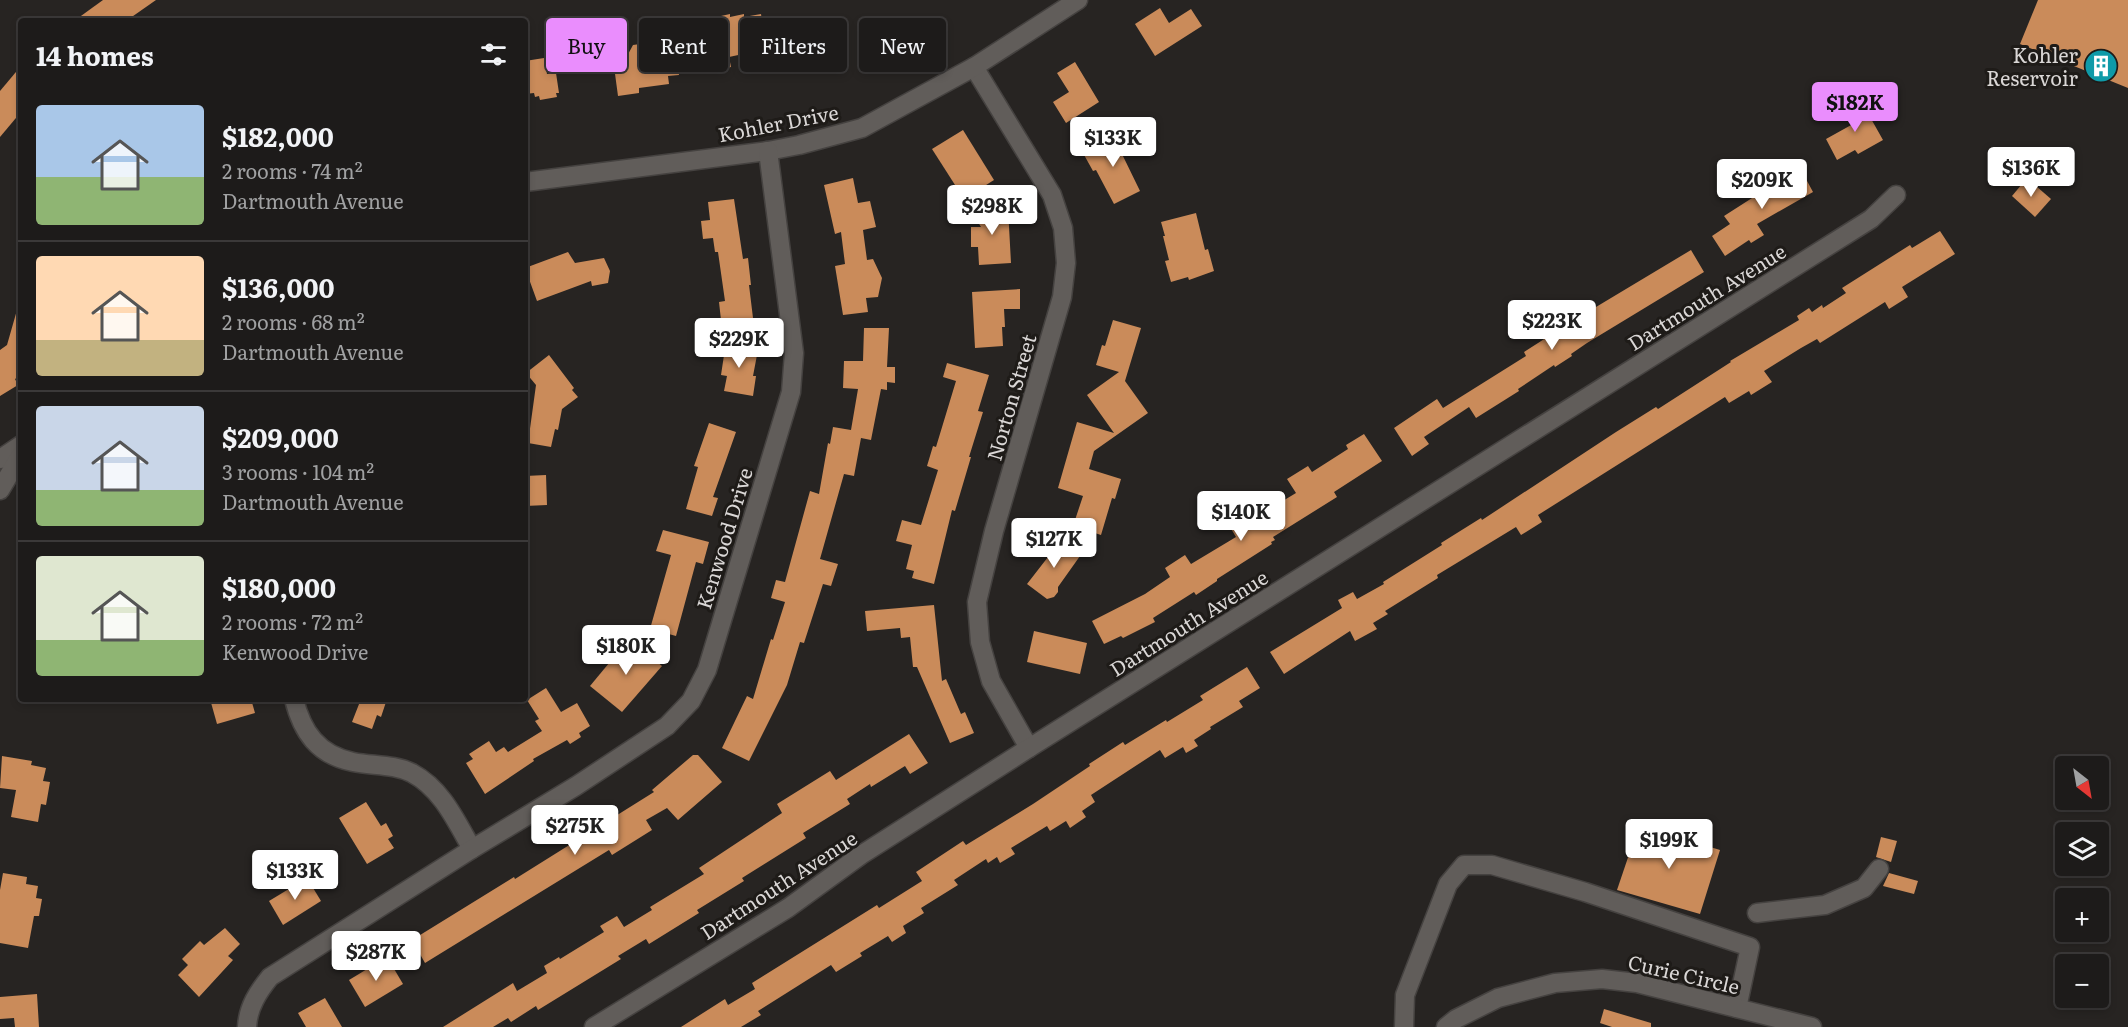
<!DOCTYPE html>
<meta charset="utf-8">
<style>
body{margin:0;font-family:Literata,serif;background:#2a2827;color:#f1f3f6;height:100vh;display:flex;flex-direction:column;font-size:22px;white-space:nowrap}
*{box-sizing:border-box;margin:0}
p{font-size:20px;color:#a0a1a2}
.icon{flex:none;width:33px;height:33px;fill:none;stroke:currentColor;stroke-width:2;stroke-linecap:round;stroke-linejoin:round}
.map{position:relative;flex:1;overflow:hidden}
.side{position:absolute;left:18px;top:18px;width:510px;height:684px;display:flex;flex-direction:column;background:#1d1b1a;border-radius:6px;box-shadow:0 3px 9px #0003,0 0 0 2px #3b3939}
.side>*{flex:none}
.guide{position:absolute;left:546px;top:18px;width:570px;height:54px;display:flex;gap:12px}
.needle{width:39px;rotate:149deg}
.controls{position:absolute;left:2055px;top:756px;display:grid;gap:12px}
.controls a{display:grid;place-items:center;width:54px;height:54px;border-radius:6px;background:#1d1b1a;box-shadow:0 3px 9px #0003,0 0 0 2px #3b3939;font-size:30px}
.price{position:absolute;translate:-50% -51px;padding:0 14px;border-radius:6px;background:#fff;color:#222;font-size:20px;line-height:39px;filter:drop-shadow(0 2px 3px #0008)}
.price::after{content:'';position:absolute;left:50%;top:36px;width:18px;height:14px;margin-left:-9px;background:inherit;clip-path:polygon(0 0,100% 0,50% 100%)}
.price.on{background:#ea8dfd;color:#111}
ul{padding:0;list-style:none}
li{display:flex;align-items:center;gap:18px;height:150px;padding:0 18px}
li+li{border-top:2px solid #3b3939}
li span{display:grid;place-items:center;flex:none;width:168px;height:120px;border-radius:6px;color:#555}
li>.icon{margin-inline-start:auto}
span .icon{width:72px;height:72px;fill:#fffc;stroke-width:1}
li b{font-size:26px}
h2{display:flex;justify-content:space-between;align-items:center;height:72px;padding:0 18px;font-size:26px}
.chip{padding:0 21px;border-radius:6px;background:#1d1b1a;box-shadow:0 3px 9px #0003,0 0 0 2px #3b3939;font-size:21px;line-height:54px}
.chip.on{background:#ea8dfd;color:#111}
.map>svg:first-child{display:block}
.building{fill:#ca8b5a}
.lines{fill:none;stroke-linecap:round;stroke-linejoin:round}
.minor-casing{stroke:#454240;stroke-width:21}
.minor{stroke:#615d5a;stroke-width:18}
.labels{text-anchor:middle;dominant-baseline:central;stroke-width:6;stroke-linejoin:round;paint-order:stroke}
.poi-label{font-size:20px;fill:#dad7d6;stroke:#1e1b18;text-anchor:end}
.street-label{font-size:20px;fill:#dad7d6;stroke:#1e1b18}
</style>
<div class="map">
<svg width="2128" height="1027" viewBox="0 0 2128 1027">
<rect width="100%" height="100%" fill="#272422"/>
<!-- building -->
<g class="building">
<path d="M103,0H156L126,21H74Z"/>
<path d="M2038,0H2128V88L2020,44Z"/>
<path d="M1160,8L1169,23L1191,9L1202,26L1155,56L1135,24Z"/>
<path d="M730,14V17L744,14V17L761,14L762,21L777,18L808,51L793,65L775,47L729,57L731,67L708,72L699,31L714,28L712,18Z"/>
<path d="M640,44L653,50L665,49V54L676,53L679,75L668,76L669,84L639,88V93L618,96L613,59L626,58L633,45Z"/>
<path d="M544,58L547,74L556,73L559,93H556L557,97L540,100L539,96L535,97L534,93L525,94V61Z"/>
<path d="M1075,62L1099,102L1066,123L1053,102L1069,92L1057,73Z"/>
<path d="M21,66V112L0,137V91Z"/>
<path d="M1861,101L1883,140L1858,154L1855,150L1837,160L1826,139L1853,124L1844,110Z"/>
<path d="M963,130L994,180L964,199L932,149Z"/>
<path d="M1123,132L1131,147L1121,152L1140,191L1114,204L1096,170L1093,171L1083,153Z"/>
<path d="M1799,166L1813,192L1757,224L1764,235L1751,243L1749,240L1725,256L1712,236L1730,224L1724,216L1763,191L1764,185Z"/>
<path d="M853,178L858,203L870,201L876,227L863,230L867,260L873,259L882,278L878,297L866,298L868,312L843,315L835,266L845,264L841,232L835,234L824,185Z"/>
<path d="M2027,178L2051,199L2035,217L2012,196Z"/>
<path d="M734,199L743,259L748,258L751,285H749L753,318L730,321L731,319L721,320L719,302L725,301L718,252H715L713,238L703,239L701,221L710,220L708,202Z"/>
<path d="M1008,208L1011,263L979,265L978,247H971V227H981L970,209Z"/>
<path d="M1196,213L1205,250L1208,249L1214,271L1189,280L1188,277L1171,282L1165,261L1169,260L1163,236H1165L1161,222Z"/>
<path d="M1940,231L1955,254L1902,287L1908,297L1889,309L1885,302L1820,343L1817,339L1801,348L1764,371L1772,382L1751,395L1749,391L1729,403L1725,397L1538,515L1542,522L1521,535L1516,527L1437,575L1438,578L1385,611L1388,614L1373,623L1377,629L1355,641L1350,631L1284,674L1270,652L1342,608L1338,600L1353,592L1357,599L1384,584L1383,582L1442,545L1441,543L1481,518L1482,520L1616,432L1656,407L1658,409L1731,362L1730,361L1799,320L1797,316L1809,308L1812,312L1822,305L1823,308L1846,293L1842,288L1910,245L1912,248Z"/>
<path d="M1691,250L1704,272L1587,343L1571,354L1572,356L1555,367L1554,365L1518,389L1519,391L1476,418L1469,407L1424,437L1429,444L1412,456L1394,428L1437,399L1443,408L1526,356L1524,352L1566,325Z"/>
<path d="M568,252L575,263L604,258L610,271L608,283L592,286L591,281L537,301L525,268Z"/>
<path d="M1020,289V309H1004L1005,327H1002L1003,346L975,348L972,292Z"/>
<path d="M17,310H21V375L15,379L18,385L0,396V350L7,345Z"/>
<path d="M1113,320L1141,328L1125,381L1148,413L1094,451L1089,469L1121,479L1115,499L1112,498L1101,535L1073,526L1083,496L1058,488L1077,422L1114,433L1087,395L1119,372L1096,365L1102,345L1105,346Z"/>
<path d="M864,328H889L887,367H895V383L887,382V390L881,389L871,440L861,438L854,476L844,474L820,559L838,564L831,586L823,584L804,643L800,642L787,685L749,761L722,748L747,696L753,699L771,639L773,640L785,602L771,598L776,580L785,582L810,491L819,494L828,443L830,444L833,427L851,430L858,389L843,388L844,361H863Z"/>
<path d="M726,342L752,347L751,355H757L753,376H756L753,396L724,391L727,376L721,375Z"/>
<path d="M549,355L574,388L572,390L578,397L562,409L558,430L555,429L551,447L528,443L536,385L526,373Z"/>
<path d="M947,363L989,375L978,411L983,412L969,457H971L955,511L952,510L934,584L912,578L914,571L906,569L912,545L896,541L902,520L921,525L938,470L927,466L933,446L936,447L956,381L943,377Z"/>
<path d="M709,423L736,432L713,497L718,498L712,516L686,509L698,467L694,466Z"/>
<path d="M1364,434L1382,461L1334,492L1337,497L1273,537L1275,540L1271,542L1272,544L1217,579V581L1196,595L1194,592L1153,618L1155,622L1123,638L1121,636L1104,644L1092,621L1145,594L1170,577L1165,568L1185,555L1191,564L1236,537L1230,527L1245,517L1251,527L1278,509L1276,505L1296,493L1287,479L1308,466L1312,472L1348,449L1346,445Z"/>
<path d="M546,475L547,505L525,506V476Z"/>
<path d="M663,530L709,542L703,564L696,562L676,636L650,629L671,555L656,551Z"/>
<path d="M1055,537L1080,556L1058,587V592L1054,597L1047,599L1027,584L1048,557L1043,553Z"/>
<path d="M934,605L942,681L946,679L961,714L965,712L974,733L950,743L917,667H913L910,637L901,638L900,628L867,631L865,611Z"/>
<path d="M1034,631L1087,643L1080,674L1027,662Z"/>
<path d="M629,639L662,666L622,712L590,686Z"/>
<path d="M1247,667L1260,688L1239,701L1243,707L1210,727L1211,729L1194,740L1198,746L1186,753L1183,747L1165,758L1160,750L1091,795L1095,802L1082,811L1086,817L1070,828L1066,821L1050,831L1047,826L1011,848L1015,854L1000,863L997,857L988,863L986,859L954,880L958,885L921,908L924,913L903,926L906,933L892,942L888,936L860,953L862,956L836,972L831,965L758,1011L761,1015L741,1027H681L725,999L728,1005L755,989L752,983L877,905L879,908L922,881L916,872L963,841L966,845L1033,804L1090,766L1089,764L1123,742L1125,745L1166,720L1167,722L1203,700L1200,696Z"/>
<path d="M546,688L561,712L577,703L590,726L579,733L581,737L570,744L567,740L533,759L534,761L485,794L466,763L473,759L469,754L489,741L496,752L504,747L508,752L542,731L535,721L539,719L527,700Z"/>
<path d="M210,699H251L255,713L217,724Z"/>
<path d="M361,699H387L381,717L377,715L372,729L352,722Z"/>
<path d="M909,734L928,763L910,774L905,766L871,787L870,784L847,799L850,804L803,833L806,838L742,878L744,881L697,910L699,913L649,944L646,939L618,956L621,959L538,1010L536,1006L511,1022L508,1018L493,1027H443L513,983L517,991L547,973L544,966L559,957L560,959L604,932L600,926L617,916L624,927L652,910L650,907L704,874L699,868L782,813L777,804L830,771L836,780Z"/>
<path d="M693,755H698L722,782L678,820L667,808L646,820L652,830L612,855L609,850L425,963L412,940L514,877L515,879L654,792L652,790Z"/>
<path d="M2,756L32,761L31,765L46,768L43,781L50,782L46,805L41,804L38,822L11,817L16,790L0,788Z"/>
<path d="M366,802L381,826L386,823L393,836L388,839L394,848L367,864L339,818Z"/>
<path d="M1639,825L1720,850L1700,914L1617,890Z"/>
<path d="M1881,837L1897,841L1891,862L1876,857Z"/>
<path d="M3,873L27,877L26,884L38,886L36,898L42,899L39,916H34L28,948L0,943V890Z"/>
<path d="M1889,873L1918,881L1914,894L1883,886Z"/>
<path d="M307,878L321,901L283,925L269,901Z"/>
<path d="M225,928L240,944L228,956L233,960L199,997L178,975L188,965L182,959L200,941L204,945Z"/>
<path d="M387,957L403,984L365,1007L349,980Z"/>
<path d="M37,994L39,1027H15L14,1018L0,1019V997Z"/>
<path d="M325,998L342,1027H306L298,1013Z"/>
<path d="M1604,1009L1651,1023V1027H1612L1600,1023Z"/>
</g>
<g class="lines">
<defs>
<g id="minor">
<path d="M974,67L1052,195L1063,228L1066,263L1062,297L994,531L977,602L980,642L991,681L1029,748"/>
<path d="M525,182L768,151L799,145L862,128L974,67L1078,0"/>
<path d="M0,459L21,445"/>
<path d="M0,490L21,455"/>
<path d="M294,699C302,732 318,755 353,762C373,766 394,764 412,773C442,789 456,821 472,849"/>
<path d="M1757,913L1825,905L1864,888L1879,869"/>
<path d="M247,1027C248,1007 258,992 270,977L472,849L576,786L667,726L691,701L707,670L791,392L794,353L768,151"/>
<path d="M594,1027L788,908L861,855L1029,748L1871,219L1896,195"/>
<path d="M1404,1027L1405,995L1448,884L1464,865H1492L1585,892L1750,947L1737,1008"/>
<path d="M1446,1027L1456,1019L1498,998L1555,983L1602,979L1637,983L1812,1027"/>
</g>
</defs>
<!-- minor casing -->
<use href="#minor" class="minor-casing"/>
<!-- minor -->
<use href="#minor" class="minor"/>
</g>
<!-- icons -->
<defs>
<symbol id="building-disc" viewBox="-11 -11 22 22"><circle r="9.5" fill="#0f9aa8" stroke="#1e1b18"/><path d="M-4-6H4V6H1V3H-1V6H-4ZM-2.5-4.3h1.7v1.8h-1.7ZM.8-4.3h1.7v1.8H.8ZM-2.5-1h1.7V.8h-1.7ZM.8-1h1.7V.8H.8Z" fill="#fff"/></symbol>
</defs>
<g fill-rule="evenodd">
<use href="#building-disc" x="2082" y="47" width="38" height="38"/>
</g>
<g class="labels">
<!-- poi labels -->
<g class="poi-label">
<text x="2078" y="54">Kohler<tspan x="2078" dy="23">Reservoir</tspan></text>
</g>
<!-- street labels -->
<g class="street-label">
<text transform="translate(778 122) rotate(-11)">Kohler Drive</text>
<text transform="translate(1706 296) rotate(-32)">Dartmouth Avenue</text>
<text transform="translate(1010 397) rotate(-74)">Norton Street</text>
<text transform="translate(723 538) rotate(-73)">Kenwood Drive</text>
<text transform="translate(1188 622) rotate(-32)">Dartmouth Avenue</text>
<text transform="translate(778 884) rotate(-33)">Dartmouth Avenue</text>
<text transform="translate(1684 973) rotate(13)">Curie Circle</text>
</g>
</g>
</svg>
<div class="controls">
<a><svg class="needle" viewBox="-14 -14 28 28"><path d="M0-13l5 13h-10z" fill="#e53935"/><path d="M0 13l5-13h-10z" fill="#a0a1a2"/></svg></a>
<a><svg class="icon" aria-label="layers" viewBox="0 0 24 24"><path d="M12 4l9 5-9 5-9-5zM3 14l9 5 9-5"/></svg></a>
<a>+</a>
<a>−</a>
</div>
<b class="price on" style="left:1855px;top:133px">$182K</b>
<b class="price" style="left:1113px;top:168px">$133K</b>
<b class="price" style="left:2031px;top:198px">$136K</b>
<b class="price" style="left:1762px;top:210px">$209K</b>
<b class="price" style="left:992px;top:236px">$298K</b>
<b class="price" style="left:1552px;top:351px">$223K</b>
<b class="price" style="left:739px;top:369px">$229K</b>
<b class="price" style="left:1241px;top:542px">$140K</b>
<b class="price" style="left:1054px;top:569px">$127K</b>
<b class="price" style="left:626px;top:676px">$180K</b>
<b class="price" style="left:575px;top:856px">$275K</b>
<b class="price" style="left:1669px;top:870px">$199K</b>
<b class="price" style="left:295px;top:901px">$133K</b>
<b class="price" style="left:376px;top:982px">$287K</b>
<div class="guide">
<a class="chip on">Buy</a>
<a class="chip">Rent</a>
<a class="chip">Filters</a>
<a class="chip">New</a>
</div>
<section class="side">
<h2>14 homes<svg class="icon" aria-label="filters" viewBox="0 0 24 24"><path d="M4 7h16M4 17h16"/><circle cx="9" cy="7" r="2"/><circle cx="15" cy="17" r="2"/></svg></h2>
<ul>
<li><span style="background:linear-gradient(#a9c7e8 60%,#8fb573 0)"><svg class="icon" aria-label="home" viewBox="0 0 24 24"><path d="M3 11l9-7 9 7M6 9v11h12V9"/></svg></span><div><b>$182,000</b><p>2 rooms · 74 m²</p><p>Dartmouth Avenue</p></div></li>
<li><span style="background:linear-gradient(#ffd9b3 70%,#c2b280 0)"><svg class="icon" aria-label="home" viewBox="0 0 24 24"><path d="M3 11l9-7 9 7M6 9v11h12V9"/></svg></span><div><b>$136,000</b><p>2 rooms · 68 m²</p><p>Dartmouth Avenue</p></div></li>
<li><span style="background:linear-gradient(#c9d6e8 70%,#8fb573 0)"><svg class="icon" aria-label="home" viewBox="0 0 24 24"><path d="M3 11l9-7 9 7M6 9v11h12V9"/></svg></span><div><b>$209,000</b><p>3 rooms · 104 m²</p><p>Dartmouth Avenue</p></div></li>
<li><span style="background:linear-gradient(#dfe7d0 70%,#8fb573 0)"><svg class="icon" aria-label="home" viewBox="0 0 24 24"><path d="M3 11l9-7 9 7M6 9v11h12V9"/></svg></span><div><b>$180,000</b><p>2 rooms · 72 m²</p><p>Kenwood Drive</p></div></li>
</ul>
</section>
</div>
